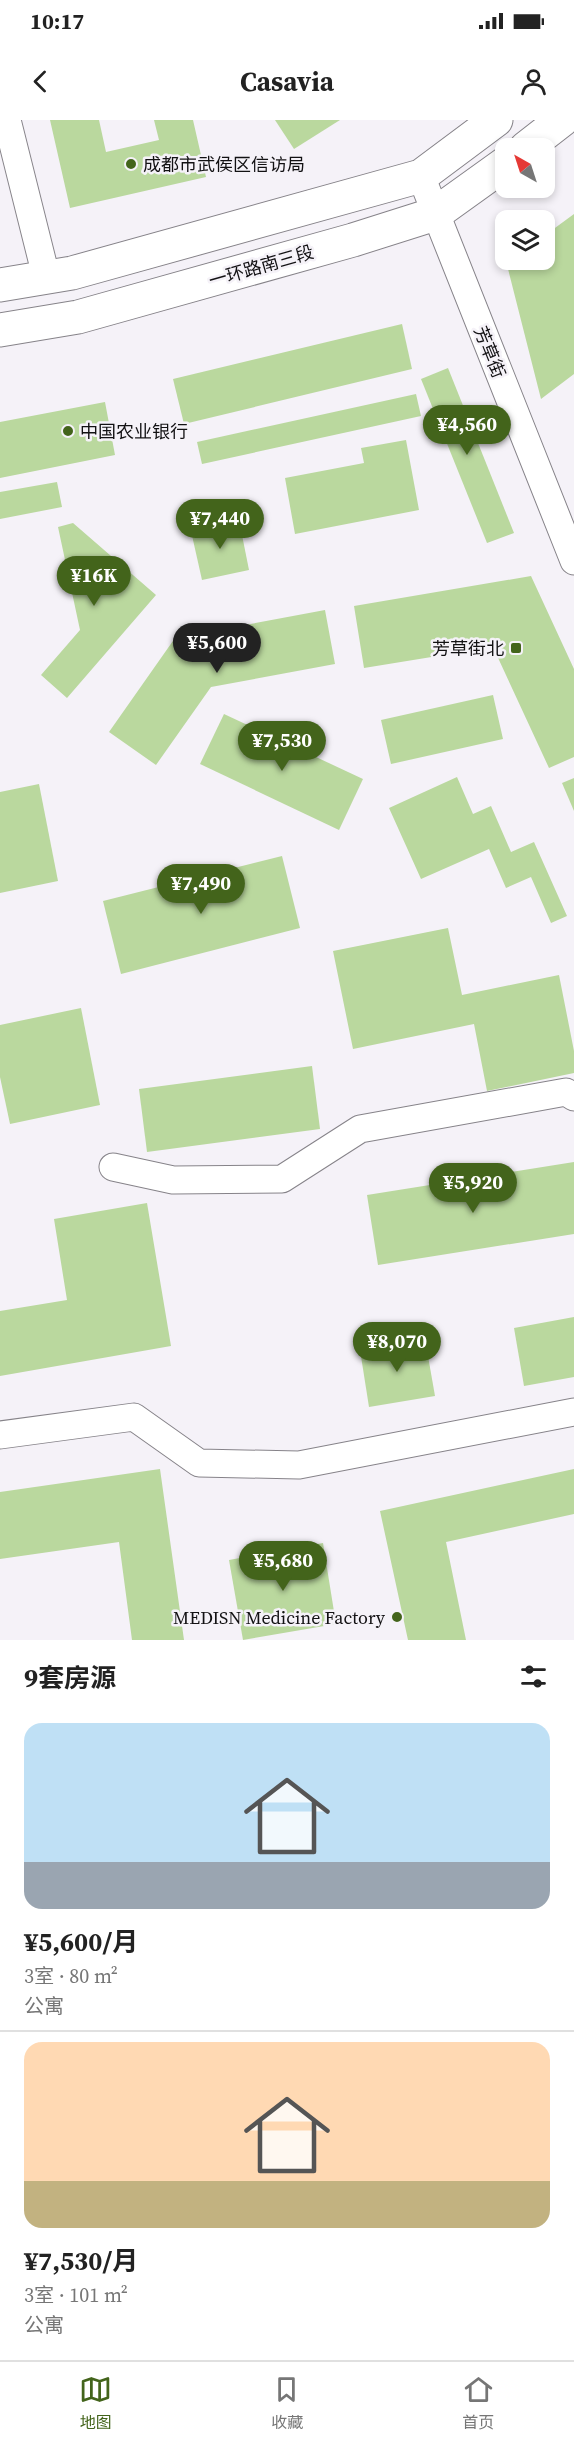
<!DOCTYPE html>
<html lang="zh">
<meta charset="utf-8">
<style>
body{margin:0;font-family:"Source Serif 4","Noto Sans SC",serif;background:#f2f2f2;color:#222;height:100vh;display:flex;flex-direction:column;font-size:22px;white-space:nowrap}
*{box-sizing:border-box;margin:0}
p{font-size:20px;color:#767676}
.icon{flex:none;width:33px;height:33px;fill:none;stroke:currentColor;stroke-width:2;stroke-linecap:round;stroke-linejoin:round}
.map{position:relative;height:1520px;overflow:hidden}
.details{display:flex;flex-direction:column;background:#fff;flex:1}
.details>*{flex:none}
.needle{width:39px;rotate:321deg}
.buttons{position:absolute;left:495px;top:18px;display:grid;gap:12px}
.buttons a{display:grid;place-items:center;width:60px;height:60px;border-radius:12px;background:#fff;box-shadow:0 3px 9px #0003;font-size:30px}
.price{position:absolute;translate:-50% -51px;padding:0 14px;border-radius:21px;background:#43641b;color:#fff;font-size:20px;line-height:39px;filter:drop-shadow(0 2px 3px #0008)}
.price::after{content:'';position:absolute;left:50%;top:36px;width:18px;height:14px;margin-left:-9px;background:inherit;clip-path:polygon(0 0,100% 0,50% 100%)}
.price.selected{background:#222;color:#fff}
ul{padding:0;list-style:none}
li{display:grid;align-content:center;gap:12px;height:318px;padding:0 24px}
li+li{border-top:2px solid #e0e0e0}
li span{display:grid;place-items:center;height:186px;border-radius:18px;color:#555}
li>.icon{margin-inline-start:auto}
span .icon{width:108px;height:108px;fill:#fffc;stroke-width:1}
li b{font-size:26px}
h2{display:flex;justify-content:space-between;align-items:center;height:72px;padding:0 24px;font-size:26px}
.status{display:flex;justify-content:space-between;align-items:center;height:42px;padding:0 30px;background:#fff;direction:ltr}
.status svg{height:16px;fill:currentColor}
header{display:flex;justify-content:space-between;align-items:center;height:78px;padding:0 24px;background:#fff;font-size:27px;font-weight:700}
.menu{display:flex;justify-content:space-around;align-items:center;height:84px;border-top:2px solid #e0e0e0;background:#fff;font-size:16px;color:#767676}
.menu a{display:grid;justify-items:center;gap:3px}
.menu .selected{color:#43641b}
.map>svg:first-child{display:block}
.building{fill:#bad89e}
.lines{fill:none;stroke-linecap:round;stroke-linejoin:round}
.minor-casing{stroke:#868389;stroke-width:29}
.major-casing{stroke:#868389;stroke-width:35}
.minor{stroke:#fff;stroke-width:27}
.major{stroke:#fff;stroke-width:33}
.poi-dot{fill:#43641b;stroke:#f5f2f8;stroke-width:2}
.labels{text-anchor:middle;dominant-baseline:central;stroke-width:5;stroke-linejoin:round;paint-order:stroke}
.poi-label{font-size:18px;fill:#121113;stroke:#f5f2f8;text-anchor:start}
.street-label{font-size:18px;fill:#121113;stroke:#f5f2f8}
</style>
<div class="status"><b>10:17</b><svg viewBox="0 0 49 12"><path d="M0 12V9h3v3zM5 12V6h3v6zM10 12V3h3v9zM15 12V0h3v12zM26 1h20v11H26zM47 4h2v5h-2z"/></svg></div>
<header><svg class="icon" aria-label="back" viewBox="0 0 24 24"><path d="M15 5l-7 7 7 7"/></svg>Casavia<svg class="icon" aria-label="person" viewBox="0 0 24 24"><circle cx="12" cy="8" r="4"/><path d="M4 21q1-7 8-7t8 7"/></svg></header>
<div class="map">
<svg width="574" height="1520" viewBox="0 0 574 1520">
<rect width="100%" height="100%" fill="#f5f2f8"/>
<!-- building -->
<g class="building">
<path d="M50,0H99L106,32L159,20L154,0H193L206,57L70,88Z"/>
<path d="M275,0H340L294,29Z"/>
<path d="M574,94V254L541,279L507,145L514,140H544V116Z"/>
<path d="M402,204L412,249L184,304L173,259Z"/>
<path d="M448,248L514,413L487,423L421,259Z"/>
<path d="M416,274L421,296L202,344L197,322Z"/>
<path d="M105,282L115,335L0,358V302Z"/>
<path d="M406,320L419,390L295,414L285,358L364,343L361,328Z"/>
<path d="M57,362L62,387L0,399V372Z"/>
<path d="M239,400L249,450L202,460L191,411Z"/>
<path d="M73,403L156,475L67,578L41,555L80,510L58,407Z"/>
<path d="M531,456L574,549V637L549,648L493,527L364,548L354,486Z"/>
<path d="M325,490L335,544L211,567L156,645L109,612L175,518Z"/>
<path d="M493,575L503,619L391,644L381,600Z"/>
<path d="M224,594L363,659L339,710L200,644Z"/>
<path d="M457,657L473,694L491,686L511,732L534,722L567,796L551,803L531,757L506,768L489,729L421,759L389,688Z"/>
<path d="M574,658V691L562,663Z"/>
<path d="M39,664L58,761L0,773V672Z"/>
<path d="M282,736L300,808L121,854L103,781Z"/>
<path d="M448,808L462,875L559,855L574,931V953L487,971L474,904L353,929L333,831Z"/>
<path d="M81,888L100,985L10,1004L0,957V905Z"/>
<path d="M312,946L320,1009L147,1032L139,969Z"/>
<path d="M574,1042V1114L378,1145L367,1075Z"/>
<path d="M147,1083L171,1226L0,1256V1191L67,1180L54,1099Z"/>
<path d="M574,1197V1257L524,1266L514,1208Z"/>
<path d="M425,1219L435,1276L369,1287L360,1230Z"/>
<path d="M160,1349L184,1520H132L119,1422L0,1439V1372Z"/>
<path d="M574,1349V1394L446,1422L466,1520H408L380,1391Z"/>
<path d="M323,1423L336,1504L243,1520L229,1440Z"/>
</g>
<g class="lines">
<defs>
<g id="minor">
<path d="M7,0L45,152"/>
<path d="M421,56L574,441"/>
<path d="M113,1047L173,1060L282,1059L360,1009L566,972L574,977"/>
<path d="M0,1315L134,1297L199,1343L299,1345L574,1292"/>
</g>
<g id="major">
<path d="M526,28L562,0"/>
<path d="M0,165L72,153L421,56L496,0"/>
<path d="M0,210L78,197L353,120L435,94L506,43"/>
</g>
</defs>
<!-- minor casing -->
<use href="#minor" class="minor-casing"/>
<!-- major casing -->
<use href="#major" class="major-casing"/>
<!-- minor -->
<use href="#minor" class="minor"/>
<!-- major -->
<use href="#major" class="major"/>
</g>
<!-- markers -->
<g class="poi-dot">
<circle cx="131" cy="44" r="6"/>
<circle cx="68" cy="311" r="6"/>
<rect x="510" y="522" width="12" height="12" rx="3"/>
<circle cx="397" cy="1497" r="6"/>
</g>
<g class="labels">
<!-- poi labels -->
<g class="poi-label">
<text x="143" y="44">成都市武侯区信访局</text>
<text x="80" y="311">中国农业银行</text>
<text x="504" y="528" text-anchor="end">芳草街北</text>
<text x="385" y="1497" text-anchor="end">MEDISN Medicine Factory</text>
</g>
<!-- street labels -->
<g class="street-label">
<text transform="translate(261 146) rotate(-16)">一环路南三段</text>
<text transform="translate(490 232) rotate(68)">芳草街</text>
</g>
</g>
</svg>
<div class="buttons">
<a><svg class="needle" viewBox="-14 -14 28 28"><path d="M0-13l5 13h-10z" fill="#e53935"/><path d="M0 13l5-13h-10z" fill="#767676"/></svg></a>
<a><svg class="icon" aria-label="layers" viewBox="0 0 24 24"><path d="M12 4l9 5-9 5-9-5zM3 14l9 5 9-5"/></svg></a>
</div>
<b class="price" style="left:467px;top:336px">¥4,560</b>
<b class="price" style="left:220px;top:430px">¥7,440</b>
<b class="price" style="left:94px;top:487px">¥16K</b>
<b class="price selected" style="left:217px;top:554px">¥5,600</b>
<b class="price" style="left:282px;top:652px">¥7,530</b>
<b class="price" style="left:201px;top:795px">¥7,490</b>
<b class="price" style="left:473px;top:1094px">¥5,920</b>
<b class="price" style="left:397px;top:1253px">¥8,070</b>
<b class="price" style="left:283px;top:1472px">¥5,680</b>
</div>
<section class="details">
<h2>9套房源<svg class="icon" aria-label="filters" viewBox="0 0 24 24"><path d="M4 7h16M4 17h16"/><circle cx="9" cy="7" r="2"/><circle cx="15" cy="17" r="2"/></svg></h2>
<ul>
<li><span style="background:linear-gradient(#bfe0f5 75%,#9aa5b1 0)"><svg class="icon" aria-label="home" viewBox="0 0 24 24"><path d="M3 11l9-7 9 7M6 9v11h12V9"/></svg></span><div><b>¥5,600/月</b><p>3室 · 80 m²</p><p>公寓</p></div></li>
<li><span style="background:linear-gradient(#ffd9b3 75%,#c2b280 0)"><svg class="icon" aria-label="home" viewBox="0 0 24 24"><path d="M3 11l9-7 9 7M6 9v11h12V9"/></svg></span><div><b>¥7,530/月</b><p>3室 · 101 m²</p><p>公寓</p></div></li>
</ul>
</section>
<nav class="menu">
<a class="selected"><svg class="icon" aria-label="map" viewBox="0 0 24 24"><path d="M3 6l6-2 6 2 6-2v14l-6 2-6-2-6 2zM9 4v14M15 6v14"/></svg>地图</a>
<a><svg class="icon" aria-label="saved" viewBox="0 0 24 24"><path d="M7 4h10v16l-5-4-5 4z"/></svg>收藏</a>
<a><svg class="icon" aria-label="home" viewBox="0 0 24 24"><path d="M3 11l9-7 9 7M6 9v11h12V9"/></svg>首页</a>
</nav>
